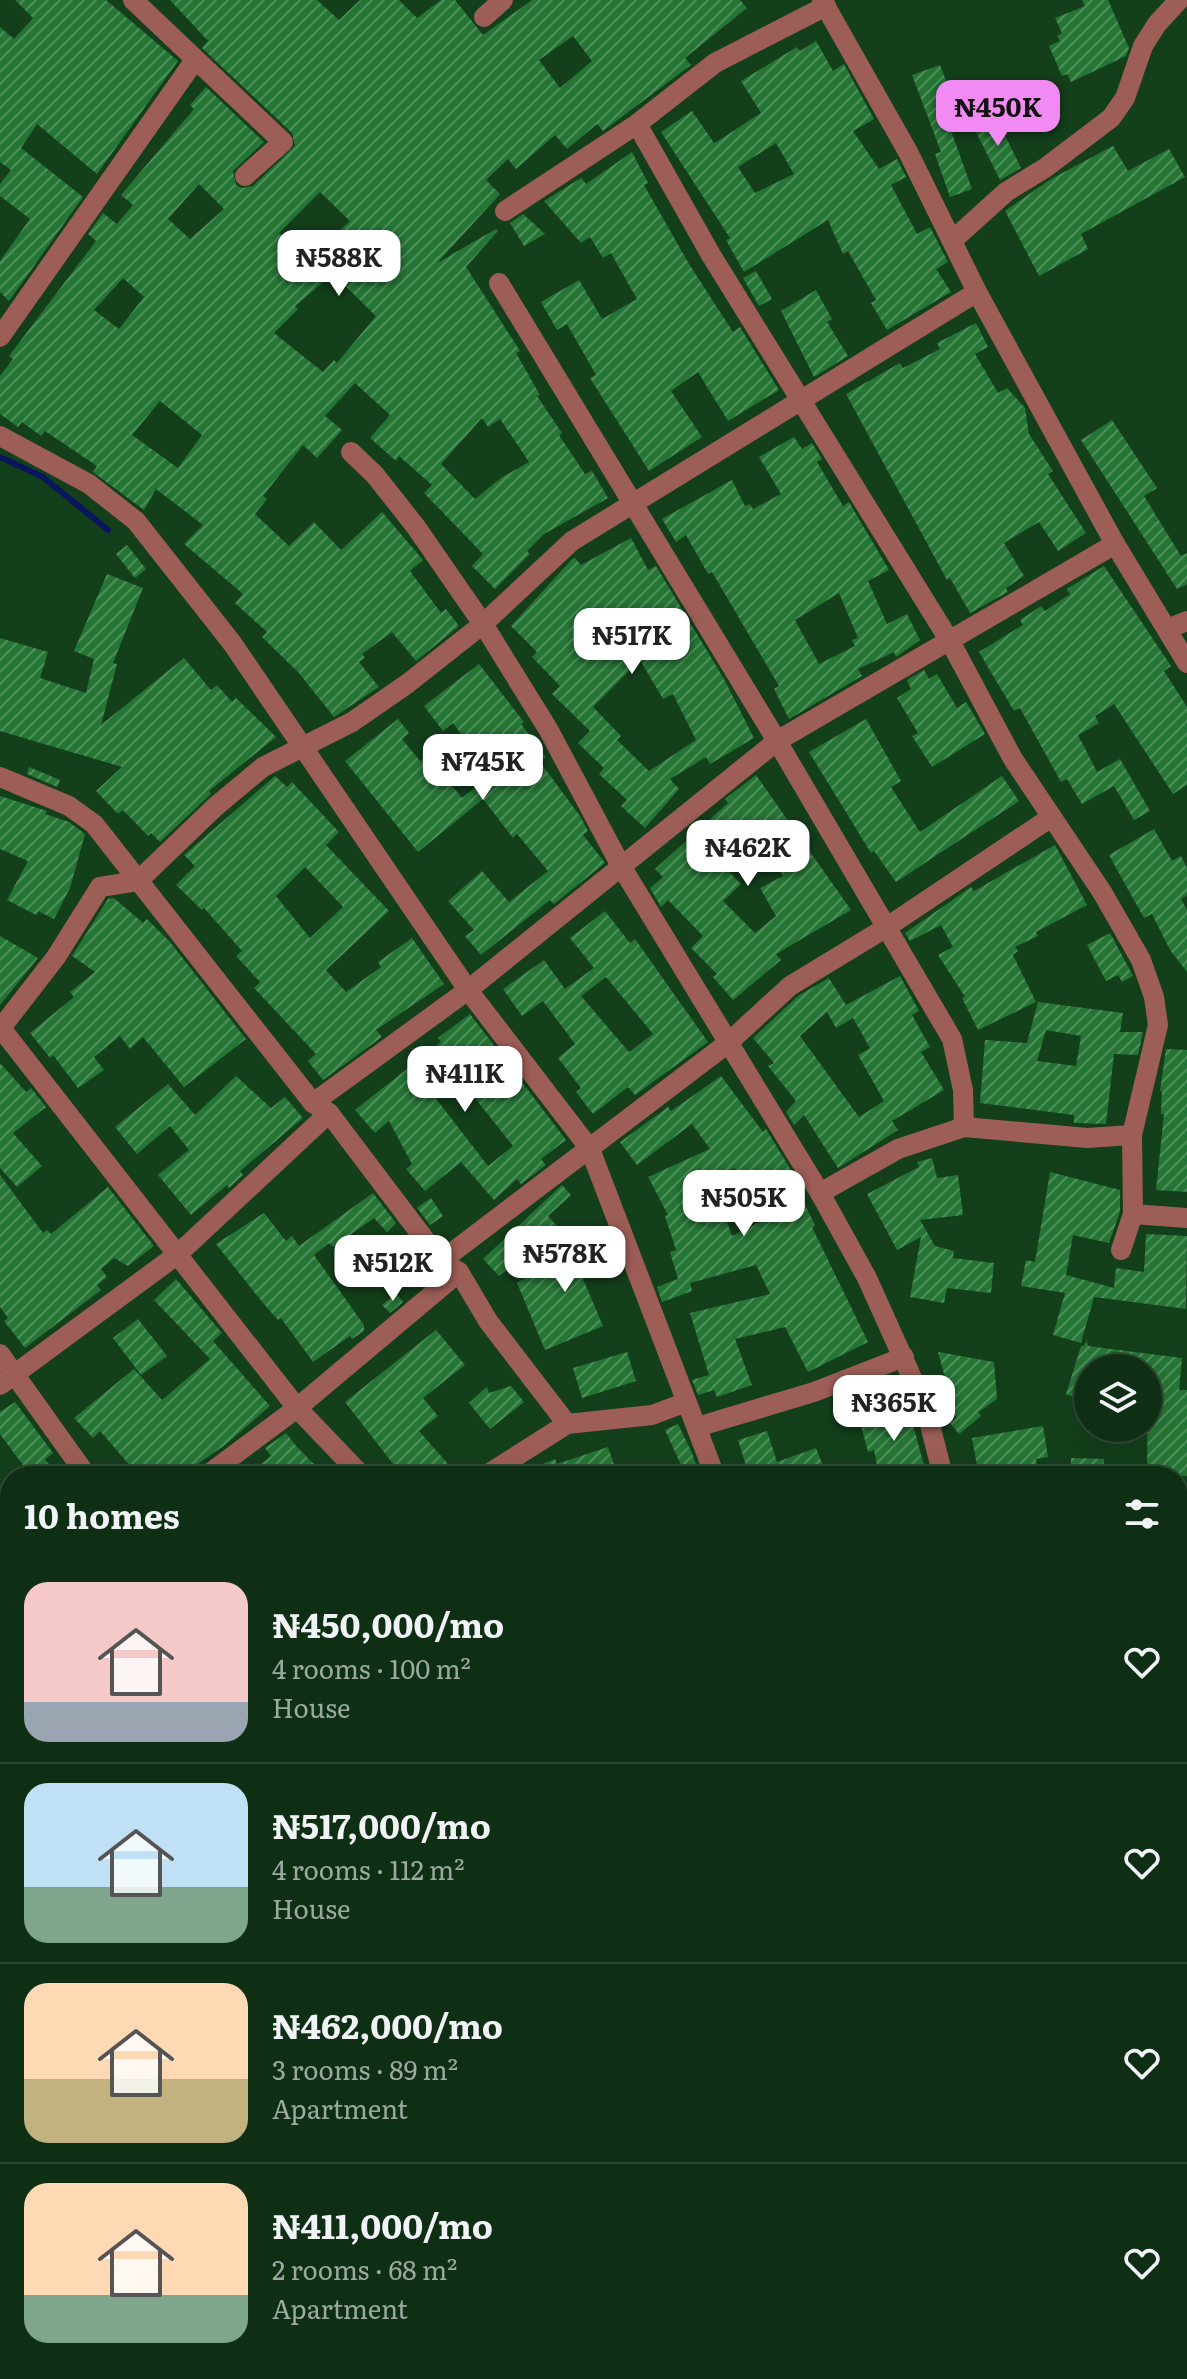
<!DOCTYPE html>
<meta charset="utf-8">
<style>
body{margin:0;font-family:Literata,serif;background:#1d3b22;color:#f1f3f6;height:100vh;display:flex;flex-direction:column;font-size:30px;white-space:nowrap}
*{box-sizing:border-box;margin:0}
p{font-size:26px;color:#9ba9a0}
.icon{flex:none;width:44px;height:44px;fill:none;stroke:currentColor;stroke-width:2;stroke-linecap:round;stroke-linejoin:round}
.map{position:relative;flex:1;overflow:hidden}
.details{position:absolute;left:0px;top:1466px;width:1188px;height:914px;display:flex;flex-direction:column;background:#0f2f14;border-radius:32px 32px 0 0;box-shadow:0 8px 32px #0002,0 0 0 2px #2f4a34}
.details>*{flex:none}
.fabs{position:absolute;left:1074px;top:1354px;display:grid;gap:16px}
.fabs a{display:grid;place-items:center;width:88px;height:88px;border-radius:50%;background:#0f2f14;box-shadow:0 8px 32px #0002,0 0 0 2px #2f4a34;font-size:40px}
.price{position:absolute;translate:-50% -68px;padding:0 18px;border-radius:16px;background:#fff;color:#222;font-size:26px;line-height:52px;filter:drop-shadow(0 2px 4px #0008)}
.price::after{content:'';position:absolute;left:50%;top:48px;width:24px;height:18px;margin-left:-12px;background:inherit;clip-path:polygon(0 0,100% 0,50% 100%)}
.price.on{background:#f28af3;color:#111}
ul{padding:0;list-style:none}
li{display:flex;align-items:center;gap:24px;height:200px;padding:0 24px}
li+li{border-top:2px solid #2f4a34}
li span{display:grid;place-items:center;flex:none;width:224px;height:160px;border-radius:24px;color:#555}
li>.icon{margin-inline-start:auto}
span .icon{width:96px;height:96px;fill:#fffc;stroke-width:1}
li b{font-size:34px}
h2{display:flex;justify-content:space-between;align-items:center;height:96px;padding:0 24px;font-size:34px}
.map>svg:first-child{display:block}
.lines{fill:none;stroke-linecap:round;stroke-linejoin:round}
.stream{stroke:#09165e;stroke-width:6}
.building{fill:url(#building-hatch);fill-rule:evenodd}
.minor{stroke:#9d5e57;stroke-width:20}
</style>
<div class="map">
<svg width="1187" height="2379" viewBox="0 0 1187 2379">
<defs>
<pattern id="building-hatch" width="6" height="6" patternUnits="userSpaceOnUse" patternTransform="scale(2)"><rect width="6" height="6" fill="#257635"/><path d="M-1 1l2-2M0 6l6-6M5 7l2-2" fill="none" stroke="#4e905b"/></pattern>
</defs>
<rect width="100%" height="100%" fill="#143f1b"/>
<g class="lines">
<!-- stream -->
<g class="stream">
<path d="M0,457L43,477L108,530"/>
<path d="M0,1750L10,1743"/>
</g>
</g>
<!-- building -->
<g class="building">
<path d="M15,0H106L178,61L97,174L37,124L21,148L83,197L9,301L0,292V261L30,219L0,196V184L11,170L0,162V27L14,39L33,18Z"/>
<path d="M170,0H317L339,20L360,0H399L417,18L441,0H455L483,35L532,0H740L747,8L685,58L691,65L603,131L597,124L567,149L555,135L516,169L508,159L486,180L500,194L437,263L496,229L498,231L466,267L520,351L516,353L540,395L537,396L562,433L559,435L585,474L592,471L608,498L544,534L527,551L530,554L495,589L472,566L483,554L424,493L432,485L399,456L396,461L370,438L390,415L355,383L325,416L342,430L317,458L303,445L263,496L267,499L255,514L289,546L314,522L341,550L382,512L423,560L410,571L441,613L446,609L459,626L416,661L392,632L362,654L365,658L359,662L379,687L334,717L298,672L262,637L267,632L235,603L243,594L184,544L203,525L156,489L144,510L93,472L97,466L45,431L41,436L22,422L18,427L0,414V376L13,359L9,356L96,241L88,234L103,213L117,224L133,205L121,195L194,109L190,105L206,87L264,142L233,171L236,185L242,188L253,186L295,146L292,133L202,48L208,41ZM573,36L592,61L560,88L539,60ZM199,184L224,209L190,239L168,219ZM320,192L350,221L306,260L279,233ZM333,274L376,316L337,363L334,360L323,372L274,333L298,309L295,306ZM123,278L144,297L119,329L94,310ZM160,401L202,435L178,468L132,435ZM482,418L488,427L500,419L529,462L501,478L475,499L441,464Z"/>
<path d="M1082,0H1108L1129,48L1126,56L1071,82L1067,74L1062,76L1049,46L1060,41L1057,36L1062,33L1055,18L1085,6Z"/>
<path d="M816,41L833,71L844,64L874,119L853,131L879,169L897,159L906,177L891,185L917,234L930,227L948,262L936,269L951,292L887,330L871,303L876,300L848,251L843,254L828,220L744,272L726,240L730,238L661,132L692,111L714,143L718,141L761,113L741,81L797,47L800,51ZM776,143L794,174L755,193L738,167Z"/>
<path d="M940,65L948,86L937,92L972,189L950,197L935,154L941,152L912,75Z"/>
<path d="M996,117L1021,168L1000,180L974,128Z"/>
<path d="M1113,146L1128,171L1169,149L1185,177L1081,234L1088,249L1039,276L1005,211L1051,179Z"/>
<path d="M632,152L648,183L644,185L689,264L733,332L740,327L779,390L728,421L698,372L671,391L702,437L649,471L590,378L596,375L567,324L557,330L541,302L579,280L602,319L637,299L611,253L603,258L590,237L581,243L544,201L581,178L586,184Z"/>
<path d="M523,214L545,234L524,246L510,223Z"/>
<path d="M756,271L772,299L759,306L743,278Z"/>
<path d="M816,290L832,319L827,322L848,356L814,377L781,311Z"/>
<path d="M976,323L988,347L975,354L998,393L1007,388L1025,408L1029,434L1053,471L1048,474L1086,533L1058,551L1039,522L1004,543L1024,576L1006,588L1008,592L970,613L950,578L947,580L846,394L900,363L903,368L940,349L937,343Z"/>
<path d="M1112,420L1157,488L1144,496L1181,556L1187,553V584L1177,589L1081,440Z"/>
<path d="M794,437L802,449L812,443L822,459L817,462L843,506L849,502L889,570L868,581L887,624L907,614L920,640L896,657L894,652L858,669L862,676L789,719L774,689L779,686L712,572L708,574L686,535L676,542L662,519L732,480L745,506L750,504L753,509L781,494L759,457ZM839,593L858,638L852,640L855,646L819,664L795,620Z"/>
<path d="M631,538L648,570L656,566L724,679L754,738L710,764L706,757L670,779L679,789L645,828L621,806L627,800L599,774L604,768L578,743L590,731L552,694L560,686L532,657L537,652L511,626L574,557L581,565ZM640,660L663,699L673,694L696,740L649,771L617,740L621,736L593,707Z"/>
<path d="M127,545L146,569L135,578L116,554Z"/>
<path d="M1104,566L1171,666L1164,671L1187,707V785L1173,794L1114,704L1095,716L1099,723L1078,735L1097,772L1120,759L1150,811L1134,820L1114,786L1082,804L1067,779L1061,782L1020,708L1014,711L979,652L1023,625L1020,620L1041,606L1045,611L1070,594L1067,589Z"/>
<path d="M107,574L143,588L113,663L117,664L101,725L184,658L211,690L217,685L232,702L236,698L276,737L209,791L211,794L160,842L151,833L148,836L123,810L118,814L96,791L122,767L0,731V638L48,652L40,678L86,693L94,659L74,651Z"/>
<path d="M479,664L524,722L521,724L546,757L540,762L580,816L588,831L583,835L605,863L554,904L550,900L481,955L465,936L474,930L448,901L482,871L509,902L548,871L517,834L513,838L483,799L418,852L345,761L398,719L409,733L402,739L420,761L424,758L445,786L449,782L462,798L482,782L472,769L482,763L453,723L443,731L424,706Z"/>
<path d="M924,670L929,679L937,674L957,708L966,702L985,734L932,767L912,736L918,733L897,698L911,689L907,680Z"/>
<path d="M866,719L901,781L891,787L920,832L1002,776L1019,801L896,882L874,851L871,853L809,752Z"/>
<path d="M29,767L60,780L57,787L27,774Z"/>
<path d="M756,775L851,910L776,954L781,960L733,1000L713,977L717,974L691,948L703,936L668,900L661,907L650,888L663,877L655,869L728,803L725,799ZM750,826L783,876L760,888L776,916L755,933L723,901L741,884L713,855L722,846L719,844Z"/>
<path d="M275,776L287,787L292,782L339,832L326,845L389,911L326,970L346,992L381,967L378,962L412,938L444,984L376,1030L382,1037L323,1080L308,1061L316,1054L254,988L260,982L236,956L242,951L204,908L202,910L176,885L195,866L184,855ZM305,867L343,907L310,938L276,896Z"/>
<path d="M0,796L47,811L45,814L69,822L85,834L70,888L54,919L38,911L36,915L7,900L28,861L0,849Z"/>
<path d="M1154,829L1172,861L1181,856L1187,868V895L1181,899L1187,910V972L1170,950L1152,914L1144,918L1109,855Z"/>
<path d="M1055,845L1087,905L1036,932L1038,936L1015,947L1018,951L1013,955L1036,1002L978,1030L962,998L965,997L938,955L953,947L941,925L910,941L905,933L971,887L974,891Z"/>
<path d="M114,898L143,923L147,919L170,942L246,1039L184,1087L143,1037L130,1049L120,1036L94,1057L104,1070L78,1088L53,1055L50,1058L30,1033L74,997L70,992L95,972L72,956L108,899Z"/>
<path d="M605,911L630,943L635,939L708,1042L635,1095L628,1087L593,1114L576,1092L581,1088L558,1058L575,1044L543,1001L522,1016L503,989L544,960L565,989L594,968L570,938ZM606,977L653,1034L629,1052L581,996Z"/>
<path d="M1110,933L1133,976L1122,982L1118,975L1106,981L1087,945Z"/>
<path d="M0,936L38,958L0,1005Z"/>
<path d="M900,976L919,1011L912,1015L930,1047L921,1052L944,1090L892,1121L898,1130L838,1168L804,1115L794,1125L786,1112L796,1101L768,1066L774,1063L753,1038L798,996L829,978L846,1005ZM827,1012L836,1028L853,1018L870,1048L858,1055L884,1101L859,1117L800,1036Z"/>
<path d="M1038,1002L1123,1013L1120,1032H1143L1138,1055L1114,1054L1106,1124L1074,1123V1115L980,1103L985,1040L1027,1043ZM1046,1030L1081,1036L1076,1066L1037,1061Z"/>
<path d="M470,1014L566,1140L541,1159L546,1165L521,1184L517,1179L494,1200L461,1162L425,1191L406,1169L412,1164L389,1121L375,1133L355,1110L441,1042L438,1038ZM451,1068L513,1146L488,1166L427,1087Z"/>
<path d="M1166,1049L1187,1050V1192L1156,1190L1164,1114H1161L1162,1091H1160Z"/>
<path d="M0,1063L26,1092L31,1088L46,1107L13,1133L42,1166L17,1187L0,1168Z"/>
<path d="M236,1076L271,1108L285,1097L303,1118L240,1171L243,1175L229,1188L227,1185L191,1215L158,1175L189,1150L170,1126L137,1154L115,1127L168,1084L195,1115Z"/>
<path d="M721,1076L763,1132L766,1129L800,1185L802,1189L798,1191L815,1225L812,1227L868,1342L808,1372L785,1327L735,1339L752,1385L717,1397L714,1390L698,1395L692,1380L709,1375L690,1313L770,1294L756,1265L690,1283L692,1291L662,1302L657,1287L678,1279L670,1252L676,1250L665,1216L668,1215L648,1177L710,1149L692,1124L637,1165L620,1142L668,1107L671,1111ZM734,1168L750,1187L766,1219L732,1236L712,1179Z"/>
<path d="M932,1158L937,1178L958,1175L963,1215L920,1220L935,1246L954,1251L953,1258L994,1263L991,1293L947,1288L944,1303L910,1297L921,1237L897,1250L867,1194L919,1167L917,1162Z"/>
<path d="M1050,1172L1120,1190V1212L1109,1243L1073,1235L1066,1275L1114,1288L1116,1268L1144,1272L1146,1234L1187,1236L1186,1309L1094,1297L1081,1343L1053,1335L1065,1293L1021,1286L1026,1260L1035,1262Z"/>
<path d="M0,1175L43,1233L47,1230L51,1234L108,1187L154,1246L128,1266L114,1258L101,1269L107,1277L97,1285L101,1290L25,1348L4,1321L8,1318L0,1307Z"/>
<path d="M562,1185L571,1195L548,1216L557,1226L499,1276L483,1259Z"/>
<path d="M373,1193L396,1223L387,1232L374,1218L333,1247L329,1243L314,1255L364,1325V1331L352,1339L350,1336L313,1362L281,1318L278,1320L263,1303L216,1244L264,1213L286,1241L292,1236L299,1246Z"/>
<path d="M431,1198L443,1216L430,1225L417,1208Z"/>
<path d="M596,1235L613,1261L583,1279L603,1326L545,1350L517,1283Z"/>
<path d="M176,1279L222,1333L213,1341L270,1406L225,1445L180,1476H139L100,1431L93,1438L74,1418L134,1369L162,1400L210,1359L154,1300Z"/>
<path d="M396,1293L403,1302L390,1313L382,1305Z"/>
<path d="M138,1319L167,1356L141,1375L113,1338Z"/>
<path d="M436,1330L465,1365L423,1398L438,1416L419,1431L448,1464L434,1476H382L394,1465L345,1402Z"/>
<path d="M1087,1340L1088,1346L1182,1358L1179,1390H1187V1476H1147L1148,1368H1088V1403L1066,1394L1081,1346H1084Z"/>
<path d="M627,1352L636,1381L582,1398L573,1368Z"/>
<path d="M938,1352L994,1362L997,1399L978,1412L981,1416L959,1434L950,1423L956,1418Z"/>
<path d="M511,1386L524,1402L490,1429L469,1403L487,1387L489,1393Z"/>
<path d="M15,1402L53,1453L45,1459L58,1476H31L0,1434V1412Z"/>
<path d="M908,1407L927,1476H879L874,1450L868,1452L859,1418Z"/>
<path d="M678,1424L692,1453L700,1476H686L665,1430Z"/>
<path d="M1043,1426L1048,1457L1036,1459L1038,1476H979L972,1438Z"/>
<path d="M767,1431L777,1462L816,1448L827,1476H743L748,1472L738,1440Z"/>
<path d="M286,1433L296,1446L326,1476H246L271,1456L265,1448Z"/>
<path d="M608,1447L618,1476H512L555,1459L557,1464Z"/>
<path d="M1071,1458L1104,1459V1476H1071Z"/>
</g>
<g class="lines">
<!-- minor -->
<g class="minor">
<path d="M133,0L283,142L245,176"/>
<path d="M822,0L908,152L977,292L1115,544L1187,663"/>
<path d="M484,17L503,0"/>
<path d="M637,124L711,255L951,643L1013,759L1102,892L1141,960L1154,997L1158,1025L1132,1135L1133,1214L1121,1250"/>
<path d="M505,211L637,124L715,63L826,6"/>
<path d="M954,239L1006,192L1045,168L1111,118L1125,98L1143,46L1157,24L1179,0"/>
<path d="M499,283L777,741L952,1039L963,1090L964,1127"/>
<path d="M0,337L195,60"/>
<path d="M0,436L89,484L136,521L232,643L468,990L590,1149L715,1476"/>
<path d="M351,452L375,475L416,527L483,624L548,729L621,866L820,1193L867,1278L926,1409L943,1476"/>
<path d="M1167,629L1187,621"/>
<path d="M0,777L69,806L94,824L313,1103L329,1113L441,1261L459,1272L488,1321L567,1424"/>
<path d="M0,1027L297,1408L362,1476"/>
<path d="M1,1028L56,957L100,887L138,881L215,807L263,767L352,722L407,684L483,624L572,541L977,292"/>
<path d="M313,1103L468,990L777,741L1115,544"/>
<path d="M820,1193L898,1149L964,1127L1087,1138L1132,1135"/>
<path d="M1133,1214L1187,1218"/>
<path d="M441,1261L728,1043L790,986L887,927L1050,818"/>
<path d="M0,1354L87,1476"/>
<path d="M0,1385L178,1254L329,1113"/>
<path d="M697,1427L814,1392L904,1357"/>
<path d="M206,1476L297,1408L459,1272"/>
<path d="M485,1476L567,1424L652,1415L684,1403"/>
<path d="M1178,1536H1187"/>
<path d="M0,1628L10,1621"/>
<path d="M0,1680L10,1696"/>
<path d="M1178,1743L1187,1741"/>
<path d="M0,1919L10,1913"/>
<path d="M1178,1924L1187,1922"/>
<path d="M1178,2120L1187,2118"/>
<path d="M0,2157L10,2151"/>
<path d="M1178,2330L1187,2328"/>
<path d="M642,2370L645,2379"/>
<path d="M6,2379L22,2370"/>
<path d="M414,2379L431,2370"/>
<path d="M968,2379L1005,2370"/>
</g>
</g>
</svg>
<div class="fabs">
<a><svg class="icon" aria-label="layers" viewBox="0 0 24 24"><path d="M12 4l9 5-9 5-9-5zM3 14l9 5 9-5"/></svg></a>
</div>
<b class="price on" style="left:998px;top:148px">₦450K</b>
<b class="price" style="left:339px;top:298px">₦588K</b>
<b class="price" style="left:632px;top:676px">₦517K</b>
<b class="price" style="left:483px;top:802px">₦745K</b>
<b class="price" style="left:748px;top:888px">₦462K</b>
<b class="price" style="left:465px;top:1114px">₦411K</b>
<b class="price" style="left:744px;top:1238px">₦505K</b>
<b class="price" style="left:565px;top:1294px">₦578K</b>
<b class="price" style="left:393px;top:1303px">₦512K</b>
<b class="price" style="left:894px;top:1443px">₦365K</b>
<section class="details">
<h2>10 homes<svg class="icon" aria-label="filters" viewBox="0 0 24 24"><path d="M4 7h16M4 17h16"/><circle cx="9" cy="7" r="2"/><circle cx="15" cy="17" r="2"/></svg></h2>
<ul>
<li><span style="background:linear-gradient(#f6c9c9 75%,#9aa5b1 0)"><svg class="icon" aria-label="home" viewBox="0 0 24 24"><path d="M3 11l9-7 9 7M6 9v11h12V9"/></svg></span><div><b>₦450,000/mo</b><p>4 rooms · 100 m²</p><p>House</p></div><svg class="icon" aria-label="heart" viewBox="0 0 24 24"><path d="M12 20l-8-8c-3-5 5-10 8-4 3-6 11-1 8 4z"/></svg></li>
<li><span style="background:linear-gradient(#bfe0f5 65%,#7fa58c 0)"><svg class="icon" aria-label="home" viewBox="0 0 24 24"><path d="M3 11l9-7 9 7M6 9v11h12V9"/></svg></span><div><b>₦517,000/mo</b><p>4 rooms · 112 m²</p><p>House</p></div><svg class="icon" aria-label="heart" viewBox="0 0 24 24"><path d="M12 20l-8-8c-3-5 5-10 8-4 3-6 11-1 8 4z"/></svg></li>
<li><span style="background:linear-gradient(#ffd9b3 60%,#c2b280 0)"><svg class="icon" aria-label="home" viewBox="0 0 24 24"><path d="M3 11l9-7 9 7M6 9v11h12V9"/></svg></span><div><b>₦462,000/mo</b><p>3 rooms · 89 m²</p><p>Apartment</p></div><svg class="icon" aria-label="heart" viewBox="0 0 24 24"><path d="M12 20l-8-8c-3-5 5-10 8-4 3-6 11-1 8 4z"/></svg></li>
<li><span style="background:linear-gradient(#ffd9b3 70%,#7fa58c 0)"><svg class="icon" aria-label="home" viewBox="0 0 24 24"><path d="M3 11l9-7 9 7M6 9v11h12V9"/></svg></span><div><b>₦411,000/mo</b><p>2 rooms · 68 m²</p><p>Apartment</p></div><svg class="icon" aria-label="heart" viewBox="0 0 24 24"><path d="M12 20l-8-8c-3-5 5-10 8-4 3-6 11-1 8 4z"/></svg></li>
</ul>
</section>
</div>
